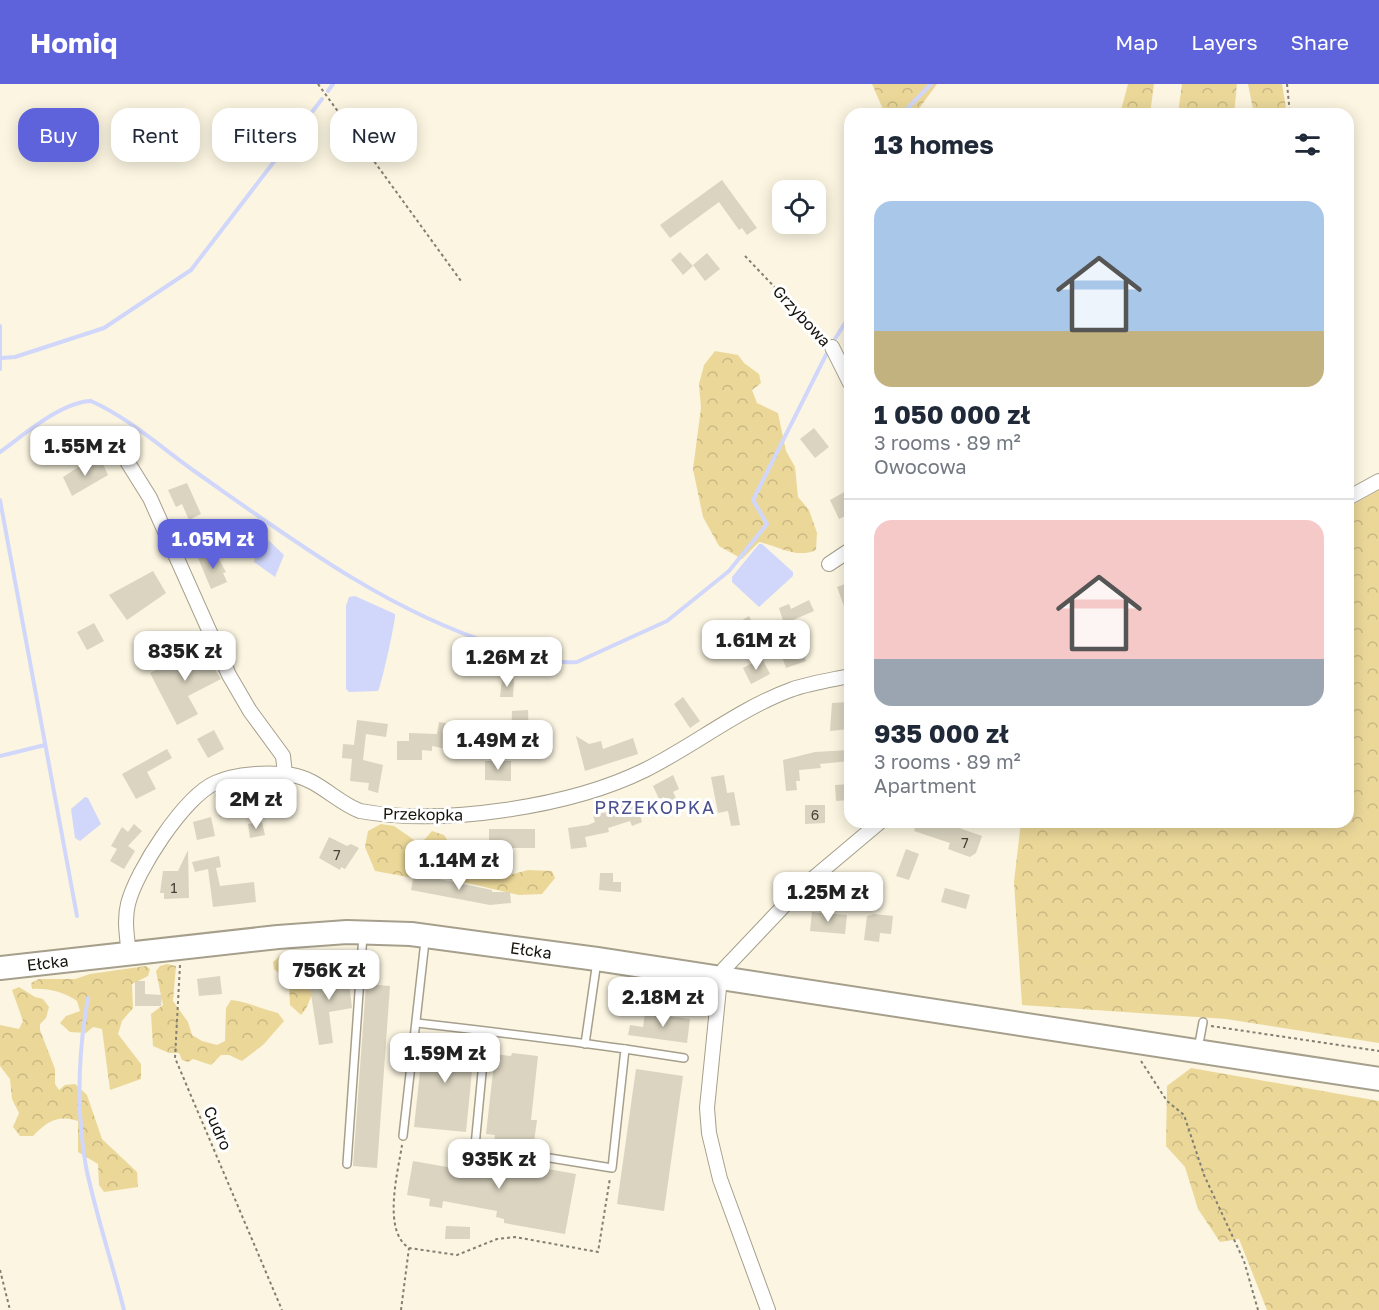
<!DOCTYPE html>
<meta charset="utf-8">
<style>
body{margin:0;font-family:"Golos Text",sans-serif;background:#f2f2f3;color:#1f2937;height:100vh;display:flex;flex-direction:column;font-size:22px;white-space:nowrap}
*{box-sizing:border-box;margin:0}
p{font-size:20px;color:#747a83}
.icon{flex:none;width:33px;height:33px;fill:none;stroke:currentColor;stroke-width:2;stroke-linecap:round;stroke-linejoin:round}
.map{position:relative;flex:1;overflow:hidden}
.details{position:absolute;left:844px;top:24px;width:510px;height:720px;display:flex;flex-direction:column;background:#fff;border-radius:18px;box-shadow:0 3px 15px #0003}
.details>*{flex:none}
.banner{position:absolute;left:18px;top:24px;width:570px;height:54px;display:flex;gap:12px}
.fabs{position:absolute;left:772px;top:96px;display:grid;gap:12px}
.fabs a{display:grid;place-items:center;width:54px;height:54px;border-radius:12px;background:#fff;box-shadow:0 3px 15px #0003;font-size:30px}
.price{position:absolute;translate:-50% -51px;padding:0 14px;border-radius:12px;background:#fff;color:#222;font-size:20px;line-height:39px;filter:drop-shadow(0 2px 3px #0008)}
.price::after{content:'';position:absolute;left:50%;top:36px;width:18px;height:14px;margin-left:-9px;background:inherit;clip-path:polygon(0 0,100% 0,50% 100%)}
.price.current{background:#5f63db;color:#fff}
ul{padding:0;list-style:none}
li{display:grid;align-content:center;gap:12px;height:318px;padding:0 30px}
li+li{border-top:2px solid #e0e1e3}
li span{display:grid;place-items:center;height:186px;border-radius:18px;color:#555}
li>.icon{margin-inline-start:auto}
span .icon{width:108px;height:108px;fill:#fffc;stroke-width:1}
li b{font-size:26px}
h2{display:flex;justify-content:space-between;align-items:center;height:72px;padding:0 30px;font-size:26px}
.chip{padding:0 21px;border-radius:18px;background:#fff;box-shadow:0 3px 15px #0003;font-size:21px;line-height:54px}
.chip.current{background:#5f63db;color:#fff}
header{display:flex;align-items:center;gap:36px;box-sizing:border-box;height:84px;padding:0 30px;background:#5f63db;color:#fff}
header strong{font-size:28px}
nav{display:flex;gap:33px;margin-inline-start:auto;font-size:21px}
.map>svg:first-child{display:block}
.forest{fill:url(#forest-crowns)}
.water{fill:#d1d7fa}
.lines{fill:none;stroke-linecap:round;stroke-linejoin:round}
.stream{stroke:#d1d7fa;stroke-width:4}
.building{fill:#dad4c0}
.lane-casing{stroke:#a59f8c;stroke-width:10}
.street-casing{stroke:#a59f8c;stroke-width:16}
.primary-casing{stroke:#a59f8c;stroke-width:26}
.path{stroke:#827e71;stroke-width:2;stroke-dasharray:3 3;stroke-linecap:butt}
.lane{stroke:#fff;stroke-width:7}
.street{stroke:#fff;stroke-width:14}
.primary{stroke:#fff;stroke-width:22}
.labels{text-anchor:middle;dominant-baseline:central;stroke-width:6;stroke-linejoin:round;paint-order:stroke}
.number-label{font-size:14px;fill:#464238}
.street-label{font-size:16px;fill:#14120b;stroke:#fff}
.neighbourhood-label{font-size:18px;letter-spacing:1.5px;fill:#4b518e;stroke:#fff}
</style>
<header>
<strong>Homiq</strong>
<nav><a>Map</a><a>Layers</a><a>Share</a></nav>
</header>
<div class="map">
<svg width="1379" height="1226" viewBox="0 0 1379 1226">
<defs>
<pattern id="forest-crowns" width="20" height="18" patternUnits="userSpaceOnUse" patternTransform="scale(1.5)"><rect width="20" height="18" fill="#ebd899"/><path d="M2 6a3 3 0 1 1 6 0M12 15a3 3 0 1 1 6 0" fill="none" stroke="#c9b882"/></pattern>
</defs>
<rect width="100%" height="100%" fill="#fbf5e1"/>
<!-- forest -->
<g class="forest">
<path d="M872,0H937L915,30H885Z"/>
<path d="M1128,0H1154L1150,30H1120Z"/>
<path d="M1182,0H1237L1234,30H1178Z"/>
<path d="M1248,0H1282L1287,30H1254Z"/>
<path d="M715,267L738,271L744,279L759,290L761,299L752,306L757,319L778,329L786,367L795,383L798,413L809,426L817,449L816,466C796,475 779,462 759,458L742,475L719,462L703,433L693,385L701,324L699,300L704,281Z"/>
<path d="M1379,406V959L1226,935L1022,921L1014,798L1021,738H1348L1349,423Z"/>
<path d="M381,740L394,742L417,758L424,756L432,747L444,751L464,783L506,792L528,786L552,787L555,794L542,810L519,811L442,793L421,790L408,793L375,787L365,763L368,747Z"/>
<path d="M285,868L317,870L321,880V899C309,909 311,921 301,931L290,921L289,898L274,885L273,878Z"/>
<path d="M167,880L176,882L173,917L188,938L192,951L202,957L217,961L225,957L226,924L231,916C249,918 261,925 278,929L284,937L264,960L242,977L229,971H221L211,981L193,975L188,978L182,976L179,969H169L153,962L151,930L163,921L156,887L160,882Z"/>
<path d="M146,882L150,885L148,892L132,900L133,924L122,937L118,950L141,980V995L110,1006L102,945L93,943L86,949L70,948L60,939L66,932L80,927L77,917C63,908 49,904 32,905L31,899L39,895H75L90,890Z"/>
<path d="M19,903L35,913L43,915L49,923L46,934L40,940V946L55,985V1000L59,1006L65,1001L75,1000L87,1011L102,1055L137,1088L138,1103L104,1108L99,1101L98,1080L78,1068V1037C58,1030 46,1038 33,1052H20L13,1043L19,1029L12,1015L10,995L0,982V941L19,945L23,937L12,906Z"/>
<path d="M1191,984L1379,1017V1226H1267L1239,1155L1220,1158L1198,1125L1185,1083L1166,1062L1167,1002Z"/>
</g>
<!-- water -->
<g class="water">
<path d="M264,452L284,471L275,493L254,478L260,454Z"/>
<path d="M759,460H762L793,488V492L759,523L732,498V493Z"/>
<path d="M355,512L395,530C396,536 381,602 378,607L349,608L346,605V522L349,513Z"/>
<path d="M85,713L88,714L101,740L80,757L75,754L71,725Z"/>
</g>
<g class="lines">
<!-- stream -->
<g class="stream">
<path d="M328,7L333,0"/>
<path d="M902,30L931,0"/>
<path d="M0,242V285"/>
<path d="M835,255L850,231"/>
<path d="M1,274L15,273L104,244L191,186L322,15"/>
<path d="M0,368C24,351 61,318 91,317C129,334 163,365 197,389C290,454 384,525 493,560C520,569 547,580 577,578L667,537L729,487L767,440L753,416L828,267"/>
<path d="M0,416L77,832"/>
<path d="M0,672L45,661"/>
<path d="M88,914C78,970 76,1026 86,1083C96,1131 112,1178 124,1226"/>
</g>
</g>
<!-- building -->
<g class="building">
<path d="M722,96L757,144L747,151L742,144L739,146L719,118L670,154L660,141Z"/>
<path d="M680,168L693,182L683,191L671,176Z"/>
<path d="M707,169L720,185L705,197L693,181Z"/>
<path d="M814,344L829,363L815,374L800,355Z"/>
<path d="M101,376L108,391L72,412L63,393L80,382L88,383Z"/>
<path d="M187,399L201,430L189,436L182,420L176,423L168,406Z"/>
<path d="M850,405V430L839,435L830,416Z"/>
<path d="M214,467L226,488L223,489L227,498L211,505L198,474Z"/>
<path d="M153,487L166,509L127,536L109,511Z"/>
<path d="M850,498V536H849L837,503Z"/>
<path d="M809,516L814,527L784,540L779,524L789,520L791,525Z"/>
<path d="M749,532L758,552L748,557L739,538Z"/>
<path d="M94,539L104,557L87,566L77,548Z"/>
<path d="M151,550L157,559L139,570L134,560Z"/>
<path d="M798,556L806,577L786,584L780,567L785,565V561Z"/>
<path d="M195,559L198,566L201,564L221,595L188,612L198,630L177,641L150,589L184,572L181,566Z"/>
<path d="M762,574L770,590L751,600L743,584Z"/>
<path d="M502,595H514L513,613H500Z"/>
<path d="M683,613L700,637L690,644L674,620Z"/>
<path d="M849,618L850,645L830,647L832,619Z"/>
<path d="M528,626L529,657H511L512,627Z"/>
<path d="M357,636L388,640L386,653L366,650L363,676L383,681L378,709L368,706L369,699L350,697L352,675L342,674L343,660L354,661Z"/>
<path d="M439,638L451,640L447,665L432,662V667L422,666V676H397V657H409V649L437,650Z"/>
<path d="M214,646L224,665L208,674L197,655Z"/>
<path d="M576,652L589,660L601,657L603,665L633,654L638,670L585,687Z"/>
<path d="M167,665L172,674L147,688L156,705L136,715L122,690Z"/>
<path d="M850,666V677L820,680L821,684L799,686L800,697H796L797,706L786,707L783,676L815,668Z"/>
<path d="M485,677H511V697L485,696Z"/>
<path d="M673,691L679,705L673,708L676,714L667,718L664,713L659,715L653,702Z"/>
<path d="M724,691L727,709L734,708L740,741L731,742L728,727L718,729L711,693Z"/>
<path d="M850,700V716L836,717L835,701Z"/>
<path d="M233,705L239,729L220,733L215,710Z"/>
<path d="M635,715L642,738L632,742L630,737L608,744L609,748L585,753L587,763L571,765L568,744L588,741L595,738L593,731L621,725L619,719Z"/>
<path d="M805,721H825V739L805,740Z"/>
<path d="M211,733L215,752L197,756L193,738Z"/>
<path d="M262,738L265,751L250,754L248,740Z"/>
<path d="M917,738H942L982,752L976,769L970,773L948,765L950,759L914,747Z"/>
<path d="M134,740L142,747L128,762L135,767L124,785L110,777L117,765L111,762L122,743L128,748Z"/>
<path d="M489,745H535V764H507V771H489Z"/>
<path d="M329,753L347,762L351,760L359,764L345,785L341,783L340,786L319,774Z"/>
<path d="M906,765L919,770L909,796L896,792Z"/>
<path d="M188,766L189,814L164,815V809H160L163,787H178Z"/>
<path d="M219,772L221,783L216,784L220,802L254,798L256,818L213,823L208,785L195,788L192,778Z"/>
<path d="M600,789H613V798H621V808L599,806Z"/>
<path d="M414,790L492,806V808H510L511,819L490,821L411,806Z"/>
<path d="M945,804L970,811L966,825L941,818Z"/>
<path d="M812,828L847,831L845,850L810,847Z"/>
<path d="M874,830L893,832L891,850L880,849L879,858L864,856L867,832Z"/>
<path d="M339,881V899L349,898L352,924L329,928L333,959L319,961L310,904L320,902L319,882Z"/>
<path d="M220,892L222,910L199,912L197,895Z"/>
<path d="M135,897H145V910L162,911L161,922H135Z"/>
<path d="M366,900L390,902L377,1084L353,1082Z"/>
<path d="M645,929L690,935L687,959L628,951L630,941L643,943Z"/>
<path d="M424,951L475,956L466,1048L414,1043Z"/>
<path d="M512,969L538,972L531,1036H537L533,1066L494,1059L495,1051L486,1050L495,970L511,972Z"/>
<path d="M636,985L683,992L664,1127L617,1120Z"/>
<path d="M461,1069L492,1075V1070L531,1077V1082L576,1090L565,1150L504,1139V1135L496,1133L497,1127L443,1117L442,1124L429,1122L430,1115L407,1111L413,1077L458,1085Z"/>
<path d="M446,1142L470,1143V1155H445Z"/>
</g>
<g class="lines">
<defs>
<g id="lane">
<path d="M417,939C487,947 556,955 625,965L612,1084L475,1062L486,947"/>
<path d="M585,960L597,877"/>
<path d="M625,965L684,974"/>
<path d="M1198,965L1203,938"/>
<path d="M403,1052L425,857"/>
<path d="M347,1080L363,851"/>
</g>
<g id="street">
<path d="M832,263L850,299"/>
<path d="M120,366L150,414L229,591L250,627L283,672L285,690"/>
<path d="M1348,414L1379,397"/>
<path d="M829,480L850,466"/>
<path d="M129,870C127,853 124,836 128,820C136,787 184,713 215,699C236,689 270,688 292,691C318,695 336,718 360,727C442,742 570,723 645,686C695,661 740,624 793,605C811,599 831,596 850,592"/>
<path d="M768,1226L720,1095L709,1049L707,1024L720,894L724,885L798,807L880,738"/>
</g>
<g id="primary">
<path id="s1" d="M0,884L278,853L347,848L411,850L597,875L1379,995"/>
</g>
</defs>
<!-- lane casing -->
<use href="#lane" class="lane-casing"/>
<!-- street casing -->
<use href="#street" class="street-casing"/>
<!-- primary casing -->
<use href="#primary" class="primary-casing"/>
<!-- path -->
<g class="path">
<path d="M318,0L461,197"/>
<path d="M1287,0L1290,30"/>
<path d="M745,172L824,255"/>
<path d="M180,881L175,974L282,1226"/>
<path d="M1211,942L1379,967"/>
<path d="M1141,977L1167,1017L1184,1031L1204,1091L1244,1177L1258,1226"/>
<path d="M402,1061C398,1088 382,1147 409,1164L457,1171L497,1155L515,1153L598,1168L610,1094"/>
<path d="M0,1186L10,1226"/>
<path d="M401,1226L409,1164"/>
</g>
<!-- lane -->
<use href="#lane" class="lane"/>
<!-- street -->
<use href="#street" class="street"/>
<!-- primary -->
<use href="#primary" class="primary"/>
</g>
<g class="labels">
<!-- number labels -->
<g class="number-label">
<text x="815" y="730">6</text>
<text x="965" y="758">7</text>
<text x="337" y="770">7</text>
<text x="174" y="803">1</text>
</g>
<!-- street labels -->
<g class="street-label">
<text transform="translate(802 232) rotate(47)">Grzybowa</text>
<text transform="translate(423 730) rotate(1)">Przekopka</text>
<text stroke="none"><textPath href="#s1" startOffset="534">Ełcka</textPath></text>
<text stroke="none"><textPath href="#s1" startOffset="48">Ełcka</textPath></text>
<text transform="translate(218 1044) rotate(66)">Cudro</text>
</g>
<!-- neighbourhood labels -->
<g class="neighbourhood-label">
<text x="655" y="723">PRZEKOPKA</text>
</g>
</g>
</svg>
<div class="fabs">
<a><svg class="icon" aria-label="locate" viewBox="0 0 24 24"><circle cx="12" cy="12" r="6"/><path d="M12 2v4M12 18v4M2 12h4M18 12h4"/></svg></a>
</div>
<b class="price" style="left:85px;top:393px">1.55M zł</b>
<b class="price current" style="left:213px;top:486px">1.05M zł</b>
<b class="price" style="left:756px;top:587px">1.61M zł</b>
<b class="price" style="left:185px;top:598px">835K zł</b>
<b class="price" style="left:507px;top:604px">1.26M zł</b>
<b class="price" style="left:498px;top:687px">1.49M zł</b>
<b class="price" style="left:256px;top:746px">2M zł</b>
<b class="price" style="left:459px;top:807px">1.14M zł</b>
<b class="price" style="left:828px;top:839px">1.25M zł</b>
<b class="price" style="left:329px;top:917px">756K zł</b>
<b class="price" style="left:663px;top:944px">2.18M zł</b>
<b class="price" style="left:445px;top:1000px">1.59M zł</b>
<b class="price" style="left:499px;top:1106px">935K zł</b>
<div class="banner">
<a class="chip current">Buy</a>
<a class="chip">Rent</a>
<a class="chip">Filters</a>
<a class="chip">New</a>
</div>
<section class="details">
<h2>13 homes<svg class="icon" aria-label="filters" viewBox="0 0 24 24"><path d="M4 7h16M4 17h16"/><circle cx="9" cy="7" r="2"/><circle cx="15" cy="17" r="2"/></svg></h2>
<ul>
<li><span style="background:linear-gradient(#a9c7e8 70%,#c2b280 0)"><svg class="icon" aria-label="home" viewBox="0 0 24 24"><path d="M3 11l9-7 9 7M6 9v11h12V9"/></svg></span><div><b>1 050 000 zł</b><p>3 rooms · 89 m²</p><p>Owocowa</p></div></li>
<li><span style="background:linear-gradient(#f6c9c9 75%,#9aa5b1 0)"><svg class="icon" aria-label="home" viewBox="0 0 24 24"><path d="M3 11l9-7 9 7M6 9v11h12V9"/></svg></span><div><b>935 000 zł</b><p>3 rooms · 89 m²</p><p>Apartment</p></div></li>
</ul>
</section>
</div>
